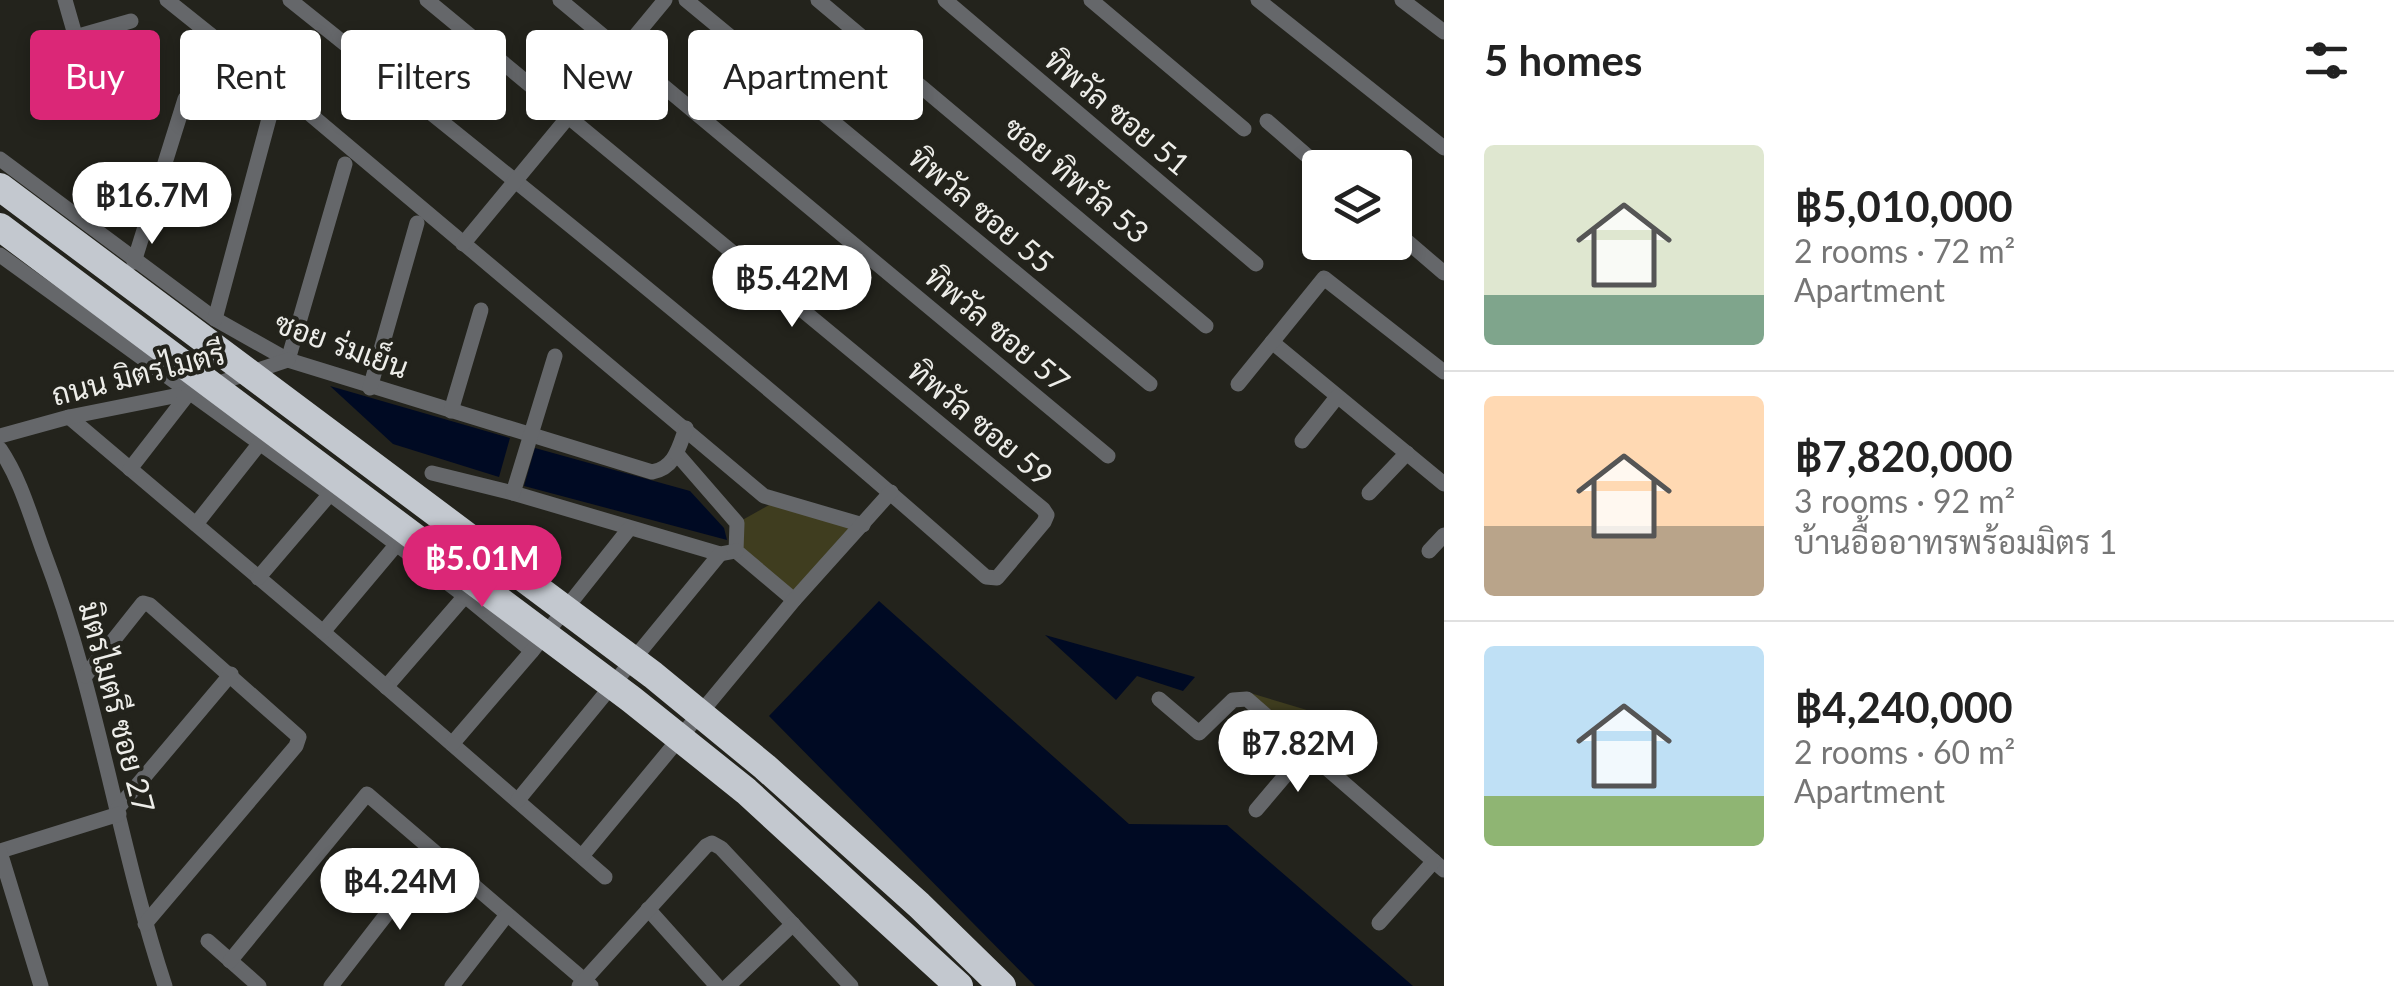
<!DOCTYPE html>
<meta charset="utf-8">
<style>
body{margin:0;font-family:Lato,Sarabun,sans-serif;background:#f6f6f6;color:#222;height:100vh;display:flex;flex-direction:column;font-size:38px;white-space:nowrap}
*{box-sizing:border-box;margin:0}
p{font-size:32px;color:#767676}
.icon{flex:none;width:55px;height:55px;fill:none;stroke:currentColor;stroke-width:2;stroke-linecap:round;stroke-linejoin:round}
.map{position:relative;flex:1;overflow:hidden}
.details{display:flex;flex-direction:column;background:#fff;width:950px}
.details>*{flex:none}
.top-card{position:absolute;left:30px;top:30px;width:950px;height:90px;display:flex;gap:20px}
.controls{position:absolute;left:1302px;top:150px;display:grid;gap:20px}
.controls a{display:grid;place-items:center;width:110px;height:110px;border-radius:10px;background:#fff;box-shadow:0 5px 15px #0003;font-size:50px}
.price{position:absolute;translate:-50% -85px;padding:0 22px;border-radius:35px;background:#fff;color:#222;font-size:32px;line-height:65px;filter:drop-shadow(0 2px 5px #0008)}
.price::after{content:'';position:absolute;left:50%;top:60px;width:30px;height:22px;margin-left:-15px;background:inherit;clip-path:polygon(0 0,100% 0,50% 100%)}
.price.on{background:#db2777;color:#fff}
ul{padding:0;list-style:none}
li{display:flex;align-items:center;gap:30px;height:250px;padding:0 40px}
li+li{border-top:2px solid #e0e0e0}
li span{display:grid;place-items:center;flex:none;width:280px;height:200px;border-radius:10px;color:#555}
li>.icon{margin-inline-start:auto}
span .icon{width:120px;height:120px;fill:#fffc;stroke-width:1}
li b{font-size:42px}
h2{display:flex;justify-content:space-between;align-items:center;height:120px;padding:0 40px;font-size:42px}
.tag{padding:0 35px;border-radius:10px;background:#fff;box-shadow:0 5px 15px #0003;font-size:35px;line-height:90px}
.tag.on{background:#db2777;color:#fff}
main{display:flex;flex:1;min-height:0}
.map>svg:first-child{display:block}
.green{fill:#3f3d1f}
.water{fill:#000a23}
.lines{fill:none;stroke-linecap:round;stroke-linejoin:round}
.minor{stroke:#65676a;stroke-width:15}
.motorway-bridge{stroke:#c3c8cf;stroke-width:28}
.labels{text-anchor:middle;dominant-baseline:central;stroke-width:8;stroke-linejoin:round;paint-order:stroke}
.street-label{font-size:30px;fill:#edede9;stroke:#23231c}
</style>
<main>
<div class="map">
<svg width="1444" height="986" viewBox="0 0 1444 986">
<rect width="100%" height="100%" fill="#23231c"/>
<!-- green -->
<g class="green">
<path d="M778,500L863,525L794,600L736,551L737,523Z"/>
<path d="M1247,692L1357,725L1378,743L1347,776Z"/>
</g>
<!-- water -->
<g class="water">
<path d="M330,386L510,438L499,477L393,444Z"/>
<path d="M535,448L690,491L724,528L727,540L524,486Z"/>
<path d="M879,601L1129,824L1227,825L1413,986H1035L769,716Z"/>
<path d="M1045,635L1195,677L1183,691L1137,676L1116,700Z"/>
</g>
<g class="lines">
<!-- minor -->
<g class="minor">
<path d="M65,0L94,101"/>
<path d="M167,0L311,115L764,496L863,525"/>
<path d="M290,0C525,188 761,377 986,577L997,578L1044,522L1047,515L1043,509L427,0"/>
<path d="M560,0L1108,456"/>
<path d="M686,0L1150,384"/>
<path d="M818,0L1206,326"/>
<path d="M945,0L1256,264"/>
<path d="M1091,0L1244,129"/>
<path d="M1258,0L1444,148"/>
<path d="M1402,0L1444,32"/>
<path d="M75,37L131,21"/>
<path d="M1267,121L1321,168"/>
<path d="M0,159L215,319L288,360L652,472C675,468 679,447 686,428"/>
<path d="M1395,231L1444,273"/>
<path d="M463,244L665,0"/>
<path d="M0,255L330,494L465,596L386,687"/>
<path d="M134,262L185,99"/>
<path d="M215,319L274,100"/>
<path d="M1272,342L1444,484"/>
<path d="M288,360L345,164"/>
<path d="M1238,384L1324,278L1444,372"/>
<path d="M370,388L417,223"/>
<path d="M451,411L481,310"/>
<path d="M69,417L323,632L605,877"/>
<path d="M0,436L69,417L189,393L288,360"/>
<path d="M1302,441L1337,397"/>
<path d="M0,449C21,480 31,518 44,553C98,694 118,844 165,986"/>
<path d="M677,454L737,523L736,551L794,600"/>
<path d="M130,469L189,393"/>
<path d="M432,473L513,493L720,554L736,551"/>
<path d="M513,493L555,356"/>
<path d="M1369,493L1407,453"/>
<path d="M196,524L260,443"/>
<path d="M1429,551L1444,535"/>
<path d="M258,578L330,494"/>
<path d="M465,596L532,651"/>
<path d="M323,632L397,544"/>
<path d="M85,676L143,603L150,605L299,737L296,746L145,924"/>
<path d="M1159,699L1199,733L1233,700L1247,699L1444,870"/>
<path d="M452,744L532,651L629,529"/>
<path d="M518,800L720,554"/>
<path d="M118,808L231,674"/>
<path d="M1256,810L1306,751"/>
<path d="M0,851L119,814"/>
<path d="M0,852L41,986"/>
<path d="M582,856L794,600L891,492"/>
<path d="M648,909L717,986"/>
<path d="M1379,923L1434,861"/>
<path d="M208,941L259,986"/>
<path d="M230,961L367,794L591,986"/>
<path d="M331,986L434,853"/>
<path d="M452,986L506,916"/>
<path d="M579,986L706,846L712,843L721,848L851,986"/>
<path d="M728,986L793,924"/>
</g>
<!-- motorway-bridge -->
<g class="motorway-bridge">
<path d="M0,187L653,675L765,767L919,905L1002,986"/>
<path d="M0,227L631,699L746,791L959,986"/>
</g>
</g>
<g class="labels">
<!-- street labels -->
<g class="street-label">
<text transform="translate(1118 111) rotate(40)">ทิพวัล ซอย 51</text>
<text transform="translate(1077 179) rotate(40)">ซอย ทิพวัล 53</text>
<text transform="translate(982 209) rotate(40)">ทิพวัล ซอย 55</text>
<text transform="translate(998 328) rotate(40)">ทิพวัล ซอย 57</text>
<text transform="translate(342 344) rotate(20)">ซอย ร่มเย็น</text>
<text transform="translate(138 373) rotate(-14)">ถนน มิตรไมตรี</text>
<text transform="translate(981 422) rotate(40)">ทิพวัล ซอย 59</text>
<text transform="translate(118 707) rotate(75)">มิตรไมตรี ซอย 27</text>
</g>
</g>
</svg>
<div class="controls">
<a><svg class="icon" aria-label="layers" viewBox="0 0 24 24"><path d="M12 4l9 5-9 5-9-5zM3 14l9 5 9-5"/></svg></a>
</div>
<b class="price" style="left:152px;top:247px">฿16.7M</b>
<b class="price" style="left:792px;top:330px">฿5.42M</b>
<b class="price on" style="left:482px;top:610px">฿5.01M</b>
<b class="price" style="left:1298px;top:795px">฿7.82M</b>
<b class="price" style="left:400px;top:933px">฿4.24M</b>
<div class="top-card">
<a class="tag on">Buy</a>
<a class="tag">Rent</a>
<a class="tag">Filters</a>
<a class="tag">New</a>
<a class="tag">Apartment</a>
</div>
</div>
<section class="details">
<h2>5 homes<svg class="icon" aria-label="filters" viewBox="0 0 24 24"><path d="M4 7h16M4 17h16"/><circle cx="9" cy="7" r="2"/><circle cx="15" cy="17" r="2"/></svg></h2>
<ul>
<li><span style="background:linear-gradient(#dfe7d0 75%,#7fa58c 0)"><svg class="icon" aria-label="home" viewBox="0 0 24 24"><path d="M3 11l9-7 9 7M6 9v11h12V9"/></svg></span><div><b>฿5,010,000</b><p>2 rooms · 72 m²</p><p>Apartment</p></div></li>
<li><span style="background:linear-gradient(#ffd9b3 65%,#b9a48a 0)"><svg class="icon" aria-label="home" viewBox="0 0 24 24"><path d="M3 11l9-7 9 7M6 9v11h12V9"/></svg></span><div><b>฿7,820,000</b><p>3 rooms · 92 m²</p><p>บ้านอื้ออาทรพร้อมมิตร 1</p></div></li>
<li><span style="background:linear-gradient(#bfe0f5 75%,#8fb573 0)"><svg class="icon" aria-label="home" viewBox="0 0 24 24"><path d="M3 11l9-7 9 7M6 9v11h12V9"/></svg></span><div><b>฿4,240,000</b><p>2 rooms · 60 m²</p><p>Apartment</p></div></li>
</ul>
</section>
</main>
